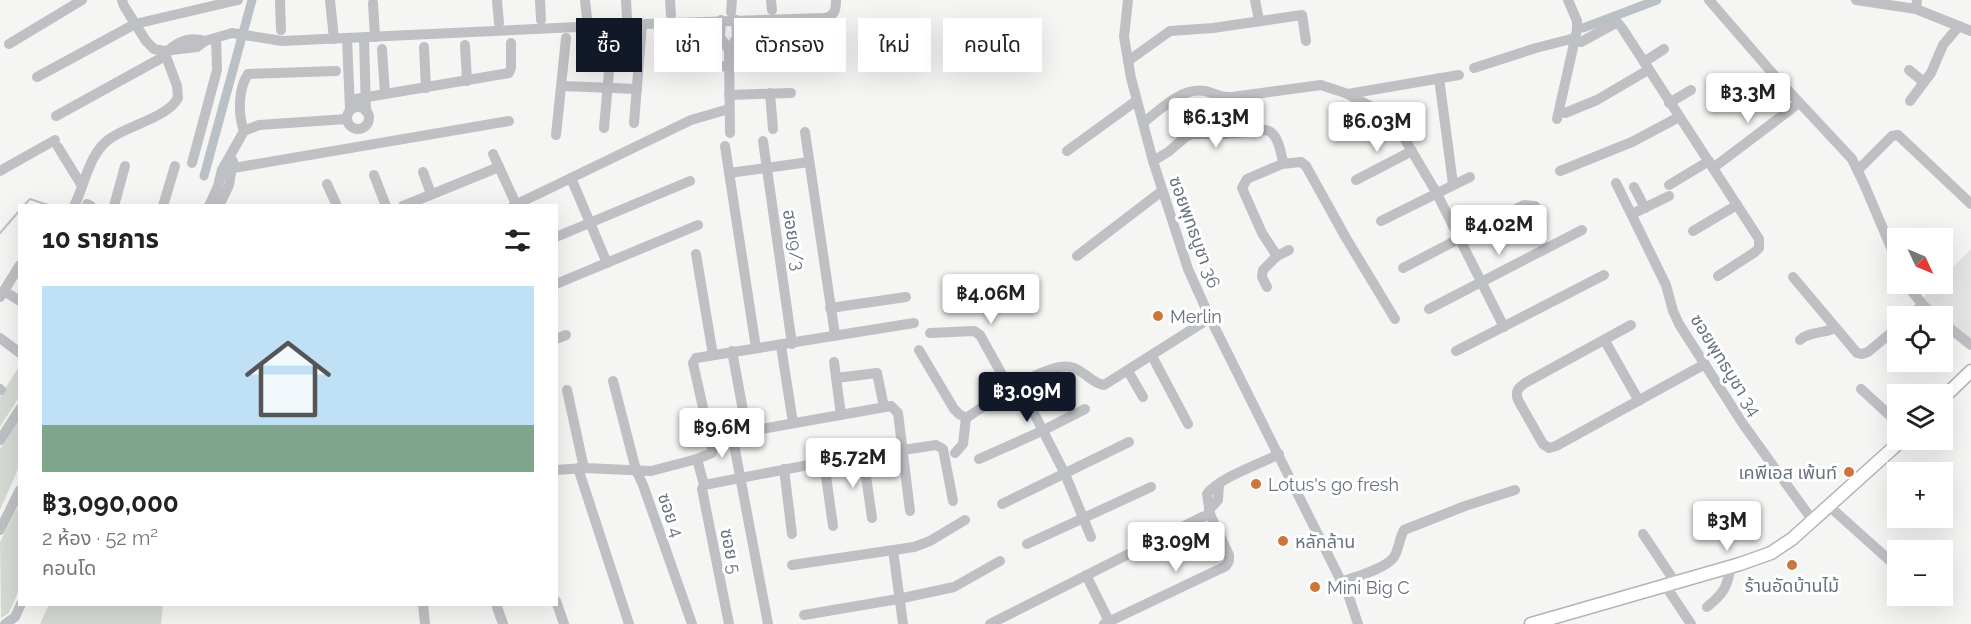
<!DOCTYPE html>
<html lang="th">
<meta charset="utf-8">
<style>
body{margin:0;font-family:Raleway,"Noto Sans Thai",sans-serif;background:#f2f2f2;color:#222;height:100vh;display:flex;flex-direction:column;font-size:22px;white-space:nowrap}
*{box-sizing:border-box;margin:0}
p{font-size:20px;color:#767676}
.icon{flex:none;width:33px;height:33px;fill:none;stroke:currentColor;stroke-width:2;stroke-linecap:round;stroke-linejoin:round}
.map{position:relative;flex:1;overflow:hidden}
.side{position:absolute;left:18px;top:204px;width:540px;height:402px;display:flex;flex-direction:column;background:#fff;border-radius:0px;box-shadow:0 6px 24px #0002}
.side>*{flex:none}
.banner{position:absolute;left:576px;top:18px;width:570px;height:54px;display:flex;gap:12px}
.needle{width:39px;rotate:134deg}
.controls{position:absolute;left:1887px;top:228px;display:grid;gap:12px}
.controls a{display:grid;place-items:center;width:66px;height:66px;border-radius:0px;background:#fff;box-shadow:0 6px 24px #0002;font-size:30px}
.price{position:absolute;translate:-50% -51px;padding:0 14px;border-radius:6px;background:#fff;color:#222;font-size:20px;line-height:39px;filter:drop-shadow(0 2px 3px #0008)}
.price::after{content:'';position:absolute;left:50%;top:36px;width:18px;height:14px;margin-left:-9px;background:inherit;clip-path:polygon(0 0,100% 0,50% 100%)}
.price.active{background:#111827;color:#fff}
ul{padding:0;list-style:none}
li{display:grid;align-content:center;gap:12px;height:318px;padding:0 24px}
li+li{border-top:2px solid #e0e0e0}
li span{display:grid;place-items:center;height:186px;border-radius:0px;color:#555}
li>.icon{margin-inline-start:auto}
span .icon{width:108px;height:108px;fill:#fffc;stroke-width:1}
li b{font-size:26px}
h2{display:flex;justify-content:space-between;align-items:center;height:72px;padding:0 24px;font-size:26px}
.pill{padding:0 21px;border-radius:0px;background:#fff;box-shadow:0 6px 24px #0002;font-size:21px;line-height:54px}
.pill.active{background:#111827;color:#fff}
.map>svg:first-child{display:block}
.built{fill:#e3e5e4}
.green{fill:#d5dad3}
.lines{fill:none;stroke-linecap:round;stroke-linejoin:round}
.stream{stroke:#b9c0c6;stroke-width:2}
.canal{stroke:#b9c0c6;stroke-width:9}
.major-casing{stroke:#b2b4b9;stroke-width:15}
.minor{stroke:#bec0c4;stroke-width:10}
.major{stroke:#fff;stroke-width:12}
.poi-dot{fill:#cc763d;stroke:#fff;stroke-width:2}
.labels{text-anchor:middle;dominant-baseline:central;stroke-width:6;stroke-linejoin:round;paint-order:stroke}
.street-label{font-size:18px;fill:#697280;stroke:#fff}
.poi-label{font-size:18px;fill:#697280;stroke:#fff;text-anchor:start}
</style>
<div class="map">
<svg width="1971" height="624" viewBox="0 0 1971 624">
<rect width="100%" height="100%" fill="#f5f6f3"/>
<!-- built -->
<path class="built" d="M1971,249V342L1921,300L1937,284H1942L1943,278Z"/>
<!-- green -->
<g class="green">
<path d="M18,368L19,397L0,427V397Z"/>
<path d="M19,417V467L0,510V449Z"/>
<path d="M19,505V590L9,613L1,618L0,542Z"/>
<path d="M49,604H163V605L161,624H40Z"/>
</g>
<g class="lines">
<!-- stream -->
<g class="stream">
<path d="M23,206L30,199L51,206"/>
<path d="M0,233L20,210"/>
</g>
<!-- canal -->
<g class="canal">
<path d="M1583,28L1657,0"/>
<path d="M204,176L252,0"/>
</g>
<defs>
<g id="major">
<path d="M1942,399L1971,371"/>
<path d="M1531,624L1740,564L1771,553L1792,539L1902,440"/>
</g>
</defs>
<!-- major casing -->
<use href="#major" class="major-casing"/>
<!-- minor -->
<g class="minor">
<path d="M122,0L124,6L146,41L154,49L164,51L197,47L205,41L232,33L282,41L642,24L825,18C835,16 836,9 836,0"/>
<path d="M280,0L281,30"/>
<path d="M330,0L334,39"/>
<path d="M497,0L499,23"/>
<path d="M540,0L541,20"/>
<path d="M585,0L588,27"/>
<path d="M626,0L627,18"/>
<path d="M670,0L671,15"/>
<path d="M771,0L772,10"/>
<path d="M1128,0L1124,37L1131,78L1153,161L1188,269L1210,318L1349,597L1358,624"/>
<path d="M1255,0L1259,20"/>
<path d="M1709,0L1781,83L1852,159L1864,184L1898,264"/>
<path d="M1856,0L1916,9L1917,0"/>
<path d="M373,3L375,37"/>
<path d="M1916,9L1971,31"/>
<path d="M731,12L732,0"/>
<path d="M721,20L720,37L729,50"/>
<path d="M347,38L350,110"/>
<path d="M364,38L366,111"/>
<path d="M1581,42L1614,24L1618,23L1622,28L1759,239V248L1755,252L1718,276"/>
<path d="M9,44L82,0"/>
<path d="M465,45L467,81"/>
<path d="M424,47L426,88"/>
<path d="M170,49C181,40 191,37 205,41"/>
<path d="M382,49L385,94"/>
<path d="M729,50L791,47"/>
<path d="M1128,61L1170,31L1213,28L1302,15L1306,41"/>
<path d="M690,62L728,67"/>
<path d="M1644,62L1664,49"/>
<path d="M1474,68L1536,48L1575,38"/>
<path d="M1909,70L1924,82"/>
<path d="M37,77L135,24L238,0"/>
<path d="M1439,78L1453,184"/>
<path d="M562,86L637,89"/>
<path d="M770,93L773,129"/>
<path d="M1348,94L1459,75"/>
<path d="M729,95L791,93"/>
<path d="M350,100L509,73L511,68V43"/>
<path d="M1910,101L1931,73L1943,45L1959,26"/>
<path d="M1669,103L1691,90"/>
<circle cx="358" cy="118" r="11"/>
<path d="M1565,113L1597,100L1648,70"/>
<path d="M56,116L165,56"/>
<path d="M1557,119L1577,30V21L1568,0"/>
<path d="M634,123L642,24"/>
<path d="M1143,123C1160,110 1181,87 1205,91C1215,93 1221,98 1232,97L1321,85L1348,94L1377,110L1404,138L1436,192L1504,327"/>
<path d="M604,128L612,37"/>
<path d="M1342,128L1377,110"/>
<path d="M244,131C238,115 238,89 248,74L336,71"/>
<path d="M805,132L835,335"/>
<path d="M730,133L729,50L737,37L736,20"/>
<path d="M556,135L566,38"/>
<path d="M763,141L792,344"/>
<path d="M725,146L756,348"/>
<path d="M58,147L82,186"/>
<path d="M1067,151L1136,101"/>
<path d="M493,154L516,204"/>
<path d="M1153,161L1168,152L1187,136L1193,134H1224L1266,130C1278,133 1280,150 1283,161L1282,164"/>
<path d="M192,163L217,70L216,38"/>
<path d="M1713,168L1799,103"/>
<path d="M222,170L509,121"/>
<path d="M1858,170L1892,136L1898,135L1971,204"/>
<path d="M0,171L55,140"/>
<path d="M1560,171L1632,142L1679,117"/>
<path d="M423,172L431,194"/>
<path d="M729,173L809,162"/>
<path d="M374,175L386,206"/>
<path d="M571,178L607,263"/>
<path d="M1356,180L1412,151"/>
<path d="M1616,183L1666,285L1673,311L1679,324L1743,424L1813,521"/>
<path d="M327,184L337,206"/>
<path d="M1669,185L1709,161"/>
<path d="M1634,187L1645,208"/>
<path d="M87,204L91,206"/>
<path d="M74,206C85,185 88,156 108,140C127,125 166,119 178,98L177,86L164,51"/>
<path d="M114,206L125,166"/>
<path d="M163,206L175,166"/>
<path d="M209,206L218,186L222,170L244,131L259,125L347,119"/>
<path d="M219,206L229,185L233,161"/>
<path d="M403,206L499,167"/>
<path d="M513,206L691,120L729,109"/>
<path d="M1632,214L1669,196"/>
<path d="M1381,221L1470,177"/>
<path d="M1693,231L1737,205"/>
<path d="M556,237L690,181"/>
<path d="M1289,250L1277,256L1262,233L1242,188L1247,179L1282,164L1301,162L1306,166L1346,238L1395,319"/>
<path d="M696,254L713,355"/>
<path d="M1077,256L1162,191"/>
<path d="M1403,268L1524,205L1535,206L1542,219"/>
<path d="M1793,277L1857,353L1862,354L1868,352L1898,327"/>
<path d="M556,284L698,225"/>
<path d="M1906,284L1923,305L1936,316"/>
<path d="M1267,287L1262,277L1263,270L1277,256"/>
<path d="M4,291L20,301"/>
<path d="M0,297L20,265"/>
<path d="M830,308L906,297"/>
<path d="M1429,309L1582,230"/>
<path d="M1909,316L1923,305"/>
<path d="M1942,322L1971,345"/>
<path d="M1631,325L1525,383C1518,388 1515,391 1518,400L1543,444L1549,448L1556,446L1705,364"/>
<path d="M930,333L974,331L980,335L1010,389"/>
<path d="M0,338L20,353"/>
<path d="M556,339L566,335"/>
<path d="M1800,340C1809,331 1823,334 1835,328"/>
<path d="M1605,341L1639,401"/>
<path d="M781,346L793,423"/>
<path d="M919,350L954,409L959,414L966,418C988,404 1046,361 1071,367C1084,370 1091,383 1104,385L1210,318"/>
<path d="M732,351L747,432"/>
<path d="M1456,351L1604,275"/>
<path d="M1152,356L1188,424"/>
<path d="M834,362L841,415"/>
<path d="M1128,371L1143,397"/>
<path d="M836,378L877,373L884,407"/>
<path d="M613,381L636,470L643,485L692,624"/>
<path d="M1019,384L1065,474L1091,537"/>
<path d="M0,389L1,390"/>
<path d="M1861,389L1898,423"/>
<path d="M567,390L584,468"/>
<path d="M732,434L768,624"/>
<path d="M711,438L891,406L898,413L910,511"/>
<path d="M0,440L20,409"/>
<path d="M955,453L963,444L966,418"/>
<path d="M863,456L872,518"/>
<path d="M697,459L712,453V448L693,363L696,358L914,323"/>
<path d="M979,459L1042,431L1085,409"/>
<path d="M824,462L833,526"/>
<path d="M578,468L629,624"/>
<path d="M784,469L792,534"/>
<path d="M556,470L584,468L651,471L697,459L704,485L702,489L729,624"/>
<path d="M704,485L824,462L936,445L943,449L953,501"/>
<path d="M1002,504L1129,442"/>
<path d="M1829,506L1898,568"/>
<path d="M1209,510L1218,500L1219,484"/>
<path d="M0,530L20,490"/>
<path d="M1643,534L1675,582"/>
<path d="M1027,544L1151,487"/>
<path d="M893,550L903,624"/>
<path d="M792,565L914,547L930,541L965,520"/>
<path d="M1086,575L1109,621"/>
<path d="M1341,582C1354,577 1386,569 1394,557C1399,549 1399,539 1404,530L1465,506L1515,490"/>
<path d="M1665,585L1691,624"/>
<path d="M556,601L564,624"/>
<path d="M423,604L425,624"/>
<path d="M496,604L503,624"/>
<path d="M1707,607C1724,593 1727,588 1731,566"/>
<path d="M804,615L898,599L954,587L1000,561"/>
<path d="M5,624L15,617L21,604"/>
<path d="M990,624L1200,518L1210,514"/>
<path d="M1104,624L1226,566L1229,561V555L1210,514L1207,494C1218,478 1260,464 1279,454"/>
</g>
<!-- major -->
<use href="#major" class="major"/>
</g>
<!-- markers -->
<g class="poi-dot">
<circle cx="1158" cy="316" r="6"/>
<circle cx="1849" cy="472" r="6"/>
<circle cx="1256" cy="484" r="6"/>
<circle cx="1283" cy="541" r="6"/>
<circle cx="1792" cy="565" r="6"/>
<circle cx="1315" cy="587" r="6"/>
</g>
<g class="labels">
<!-- street labels -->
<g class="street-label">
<text transform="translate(1195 232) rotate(70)">ซอยพุทธบูชา 36</text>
<text transform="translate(794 240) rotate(81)">ฮอย9/3</text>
<text transform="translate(1726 365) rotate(58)">ซอยพุทธบูชา 34</text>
<text transform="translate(671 515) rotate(71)">ซอย 4</text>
<text transform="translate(731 551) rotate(79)">ซอย 5</text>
</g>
<!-- poi labels -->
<g class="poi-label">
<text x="1170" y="316">Merlin</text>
<text x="1837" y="472" text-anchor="end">เคพีเอส เพ้นท์</text>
<text x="1268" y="484">Lotus's go fresh</text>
<text x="1295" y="541">หลักล้าน</text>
<text x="1792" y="585" text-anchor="middle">ร้านอัดบ้านไม้</text>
<text x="1327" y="587">Mini Big C</text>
</g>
</g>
</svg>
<div class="controls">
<a><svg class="needle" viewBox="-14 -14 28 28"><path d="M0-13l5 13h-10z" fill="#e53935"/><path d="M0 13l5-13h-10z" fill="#767676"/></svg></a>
<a><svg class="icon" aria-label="locate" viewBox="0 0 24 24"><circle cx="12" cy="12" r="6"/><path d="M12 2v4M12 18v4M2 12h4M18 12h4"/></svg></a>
<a><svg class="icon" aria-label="layers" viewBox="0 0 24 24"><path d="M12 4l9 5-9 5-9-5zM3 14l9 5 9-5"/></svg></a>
<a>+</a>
<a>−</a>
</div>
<b class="price" style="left:1748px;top:124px">฿3.3M</b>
<b class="price" style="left:1216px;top:149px">฿6.13M</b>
<b class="price" style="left:1377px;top:153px">฿6.03M</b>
<b class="price" style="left:1499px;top:256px">฿4.02M</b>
<b class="price" style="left:991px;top:325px">฿4.06M</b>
<b class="price active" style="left:1027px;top:423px">฿3.09M</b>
<b class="price" style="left:722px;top:459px">฿9.6M</b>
<b class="price" style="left:853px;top:489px">฿5.72M</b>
<b class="price" style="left:1727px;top:552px">฿3M</b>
<b class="price" style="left:1176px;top:573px">฿3.09M</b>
<div class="banner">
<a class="pill active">ซื้อ</a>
<a class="pill">เช่า</a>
<a class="pill">ตัวกรอง</a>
<a class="pill">ใหม่</a>
<a class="pill">คอนโด</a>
</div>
<section class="side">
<h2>10 รายการ<svg class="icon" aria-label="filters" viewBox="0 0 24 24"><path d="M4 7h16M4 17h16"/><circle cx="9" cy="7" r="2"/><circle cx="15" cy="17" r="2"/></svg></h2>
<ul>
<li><span style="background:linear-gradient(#bfe0f5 75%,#7fa58c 0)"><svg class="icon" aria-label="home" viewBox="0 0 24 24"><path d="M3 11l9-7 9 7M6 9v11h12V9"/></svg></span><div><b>฿3,090,000</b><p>2 ห้อง · 52 m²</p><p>คอนโด</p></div></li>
</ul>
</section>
</div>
